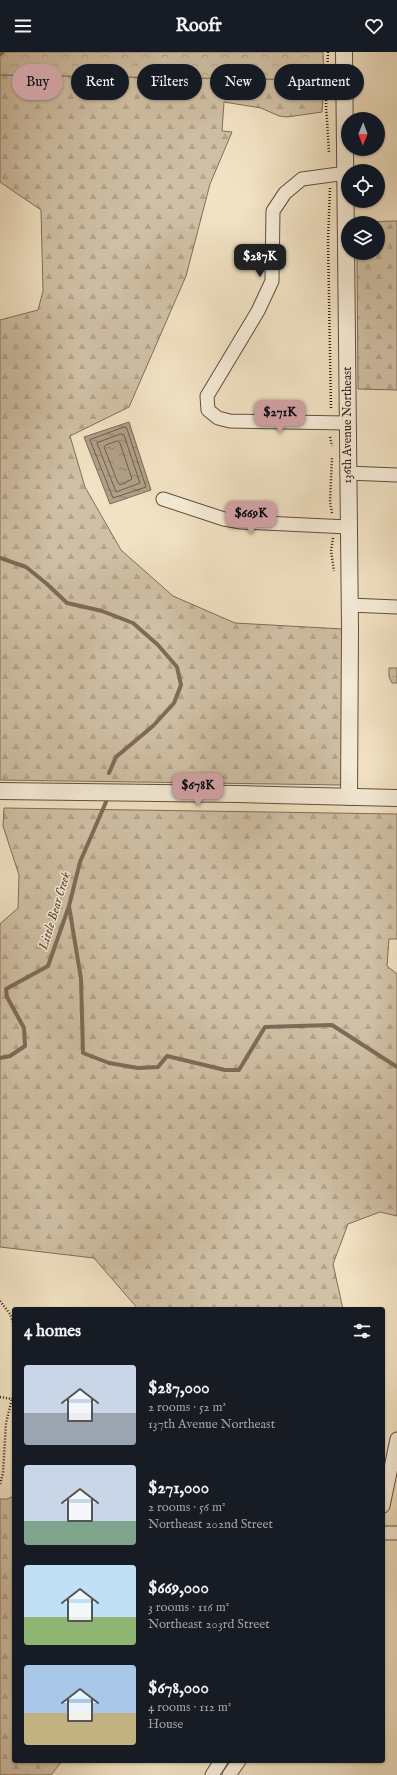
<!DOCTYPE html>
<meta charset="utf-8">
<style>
body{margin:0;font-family:"IM FELL English",serif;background:#242831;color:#f1f3f6;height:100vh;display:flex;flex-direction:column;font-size:15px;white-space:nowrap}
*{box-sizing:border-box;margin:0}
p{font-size:13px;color:#9ea1a6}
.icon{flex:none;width:22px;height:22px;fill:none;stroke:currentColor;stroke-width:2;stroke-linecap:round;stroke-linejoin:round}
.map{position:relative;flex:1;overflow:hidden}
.details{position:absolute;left:12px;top:1255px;width:373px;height:456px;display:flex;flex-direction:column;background:#171b24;border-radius:4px;box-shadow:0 1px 3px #0004}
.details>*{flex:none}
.banner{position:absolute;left:12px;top:12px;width:373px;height:36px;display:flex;gap:8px}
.needle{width:26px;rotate:181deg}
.fabs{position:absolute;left:341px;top:60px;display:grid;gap:8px}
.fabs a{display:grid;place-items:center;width:44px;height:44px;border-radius:50%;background:#171b24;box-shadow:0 1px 3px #0004;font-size:20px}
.price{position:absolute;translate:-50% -34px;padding:0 9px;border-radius:8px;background:#c59692;color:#111;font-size:13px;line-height:26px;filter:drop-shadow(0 1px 2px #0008)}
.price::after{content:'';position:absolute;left:50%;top:24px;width:12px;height:9px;margin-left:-6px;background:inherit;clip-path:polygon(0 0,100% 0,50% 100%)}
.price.active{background:#222;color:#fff}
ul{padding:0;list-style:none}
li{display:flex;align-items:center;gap:12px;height:100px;padding:0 12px}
li span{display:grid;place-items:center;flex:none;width:112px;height:80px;border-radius:4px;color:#555}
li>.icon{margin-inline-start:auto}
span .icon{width:48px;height:48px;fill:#fffc;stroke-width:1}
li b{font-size:17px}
h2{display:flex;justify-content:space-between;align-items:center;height:48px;padding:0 12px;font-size:17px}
.chip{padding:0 14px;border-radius:18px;background:#171b24;box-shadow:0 1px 3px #0004;font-size:14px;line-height:36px}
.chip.active{background:#c59692;color:#111}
header{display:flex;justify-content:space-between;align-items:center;height:52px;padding:0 12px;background:#171b24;font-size:18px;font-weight:700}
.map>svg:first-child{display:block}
.forest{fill:url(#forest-firs);stroke:#806e5a}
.park{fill:url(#park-crowns);stroke:#806e5a}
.water{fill:url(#water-ripples);stroke:#7d6b57}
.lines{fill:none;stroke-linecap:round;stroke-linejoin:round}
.shore{stroke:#705e4b;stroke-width:1}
.stream{stroke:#7d6b57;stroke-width:4}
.minor-casing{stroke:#614e3d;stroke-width:15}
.tertiary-casing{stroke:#614e3d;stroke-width:18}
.path{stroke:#311c10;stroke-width:2.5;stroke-dasharray:1 2;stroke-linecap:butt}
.minor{stroke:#f6ecd8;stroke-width:13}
.tertiary{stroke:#f6ecd8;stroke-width:16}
.labels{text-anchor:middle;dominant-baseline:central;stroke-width:3;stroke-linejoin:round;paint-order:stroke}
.street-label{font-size:12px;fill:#311c10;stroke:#f6ecd8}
.water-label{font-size:13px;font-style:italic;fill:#5d4a39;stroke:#f6ecd8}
</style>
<header><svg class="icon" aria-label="menu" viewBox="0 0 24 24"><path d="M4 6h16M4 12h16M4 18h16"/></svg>Roofr<svg class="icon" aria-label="heart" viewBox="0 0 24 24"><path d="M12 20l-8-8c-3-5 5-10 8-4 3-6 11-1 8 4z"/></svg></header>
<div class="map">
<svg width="397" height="1723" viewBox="0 0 397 1723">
<defs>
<pattern id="forest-firs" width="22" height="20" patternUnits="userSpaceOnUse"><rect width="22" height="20" fill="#d0c0a5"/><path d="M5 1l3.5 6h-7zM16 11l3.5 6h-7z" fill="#b3a48d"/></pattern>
<pattern id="park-crowns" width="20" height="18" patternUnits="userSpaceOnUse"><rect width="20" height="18" fill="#d0c0a5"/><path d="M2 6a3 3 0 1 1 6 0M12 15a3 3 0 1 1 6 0" fill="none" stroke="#b3a48d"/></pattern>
<pattern id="water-ripples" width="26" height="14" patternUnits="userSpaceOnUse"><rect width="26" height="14" fill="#b09f86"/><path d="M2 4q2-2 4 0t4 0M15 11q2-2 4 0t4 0" fill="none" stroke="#90816c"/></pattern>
</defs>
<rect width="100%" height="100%" fill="#f1e2c3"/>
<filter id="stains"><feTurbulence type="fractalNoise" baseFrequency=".005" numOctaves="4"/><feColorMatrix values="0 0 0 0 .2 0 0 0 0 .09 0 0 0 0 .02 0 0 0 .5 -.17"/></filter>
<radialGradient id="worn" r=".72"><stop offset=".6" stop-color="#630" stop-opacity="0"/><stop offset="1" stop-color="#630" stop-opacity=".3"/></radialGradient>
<!-- forest -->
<g class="forest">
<path d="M0,23L324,28L322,60L287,65L279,64L261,56L224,50L222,79L232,80L210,132L186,224L129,355L70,384L85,435L121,498L173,544L235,571L343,577V733L0,728V268L38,258L43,239L41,158L0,130Z"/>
<path d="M397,169V338L358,337L357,201H378V171L357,170Z"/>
<path d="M4,756L397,762V887H389L387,914L397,922V1164L380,1160L348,1172L333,1212L343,1257H138L94,1206L0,1195V872L18,856L19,823L3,774Z"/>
<path d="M14,1444V1709H62L51,1723H0V1447H7Z"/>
</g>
<!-- park -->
<g class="park">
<path d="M0,0H323L324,28L0,23Z"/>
<path d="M389,616H397V631H392L389,625Z"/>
</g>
<!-- water -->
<path class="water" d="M129,370L151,438L110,452L84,385Z"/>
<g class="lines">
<!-- shore -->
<g class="shore">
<path d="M125,375L127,377L146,435L113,446L90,388Z"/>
<path d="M121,382L124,383L140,431L116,440L97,391Z"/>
<path d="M118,389L120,391L132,427L120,433L118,431L104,395L106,393Z"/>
</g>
<!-- stream -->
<g class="stream">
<path d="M0,2L3,0"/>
<path d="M0,506L26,515L47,532L67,551L102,559L133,571L158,593L177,615L181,633L174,651L153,674L116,705L109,721"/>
<path d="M69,854L81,927L83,1001L109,1011L138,1016L158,1015L167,1004L225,1018H239L265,975L332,973L397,1015"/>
<path d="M0,1006L10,1004L25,994L24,976L7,945L6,937L48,914L69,854L80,810L106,750"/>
</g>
<defs>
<g id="minor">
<path d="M346,121L302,127L285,141L273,159L272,229L258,259L207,344L208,358L218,366L230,369L347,371"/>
<path d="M347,421L397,423"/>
<path d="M163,447L224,467L241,470L348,475"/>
<path d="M349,553L397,555"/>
<path d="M383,1454L397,1387"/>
<path d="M383,1481H397"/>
<path d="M212,1723L221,1709"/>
<path d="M229,1723L239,1709"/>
</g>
<g id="tertiary">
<path d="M344,0L350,578L349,745"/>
<path d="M0,739L238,742L397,746"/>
</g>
</defs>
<!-- minor casing -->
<use href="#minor" class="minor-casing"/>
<!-- tertiary casing -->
<use href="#tertiary" class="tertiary-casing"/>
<!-- path -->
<g class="path">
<path d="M328,0L326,52L329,101"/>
<path d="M330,136L328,189L331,357"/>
<path d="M330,385L332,394"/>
<path d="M332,461L330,450L332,405"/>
<path d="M333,486L331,499L334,519"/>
<path d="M0,1249L10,1262L14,1273"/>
<path d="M0,1345L12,1347L14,1342"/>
<path d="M0,1432L3,1421L6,1371L12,1347"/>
</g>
<!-- minor -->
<use href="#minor" class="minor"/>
<!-- tertiary -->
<use href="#tertiary" class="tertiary"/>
</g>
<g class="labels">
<!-- street labels -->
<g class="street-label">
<text transform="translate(347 373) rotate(-90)">136th Avenue Northeast</text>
</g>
<!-- water labels -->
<g class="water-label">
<text transform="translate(55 859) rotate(-73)">Little Bear Creek</text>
</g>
</g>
<rect width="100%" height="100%" filter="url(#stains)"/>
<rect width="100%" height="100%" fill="url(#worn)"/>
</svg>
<div class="fabs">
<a><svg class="needle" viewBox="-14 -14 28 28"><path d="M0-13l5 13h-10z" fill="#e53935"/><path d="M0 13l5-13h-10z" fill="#9ea1a6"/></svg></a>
<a><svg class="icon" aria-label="locate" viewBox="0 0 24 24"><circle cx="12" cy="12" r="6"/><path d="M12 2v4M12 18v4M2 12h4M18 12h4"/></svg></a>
<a><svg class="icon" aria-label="layers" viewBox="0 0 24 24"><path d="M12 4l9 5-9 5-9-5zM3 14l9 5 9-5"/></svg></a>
</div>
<b class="price active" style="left:260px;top:226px">$287K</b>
<b class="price" style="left:280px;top:382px">$271K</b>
<b class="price" style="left:251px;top:483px">$669K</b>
<b class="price" style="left:198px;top:755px">$678K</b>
<div class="banner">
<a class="chip active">Buy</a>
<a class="chip">Rent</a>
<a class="chip">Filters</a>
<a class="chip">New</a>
<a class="chip">Apartment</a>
</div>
<section class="details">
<h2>4 homes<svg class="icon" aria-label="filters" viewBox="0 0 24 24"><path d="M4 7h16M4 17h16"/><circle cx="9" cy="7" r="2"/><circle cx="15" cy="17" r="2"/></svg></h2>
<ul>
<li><span style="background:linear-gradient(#c9d6e8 60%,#9aa5b1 0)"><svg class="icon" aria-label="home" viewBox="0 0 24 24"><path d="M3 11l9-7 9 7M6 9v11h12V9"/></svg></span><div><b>$287,000</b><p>2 rooms · 52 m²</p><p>137th Avenue Northeast</p></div></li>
<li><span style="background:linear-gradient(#c9d6e8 70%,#7fa58c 0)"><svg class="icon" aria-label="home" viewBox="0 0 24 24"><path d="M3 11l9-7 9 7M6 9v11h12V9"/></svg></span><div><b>$271,000</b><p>2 rooms · 56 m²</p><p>Northeast 202nd Street</p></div></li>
<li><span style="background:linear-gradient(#bfe0f5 65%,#8fb573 0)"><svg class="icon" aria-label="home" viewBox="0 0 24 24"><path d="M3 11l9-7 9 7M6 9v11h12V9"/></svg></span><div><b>$669,000</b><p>3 rooms · 116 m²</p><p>Northeast 203rd Street</p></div></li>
<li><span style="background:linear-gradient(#a9c7e8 60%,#c2b280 0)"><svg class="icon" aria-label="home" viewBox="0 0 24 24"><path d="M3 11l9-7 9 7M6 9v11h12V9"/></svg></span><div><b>$678,000</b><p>4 rooms · 112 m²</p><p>House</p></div></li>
</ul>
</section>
</div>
